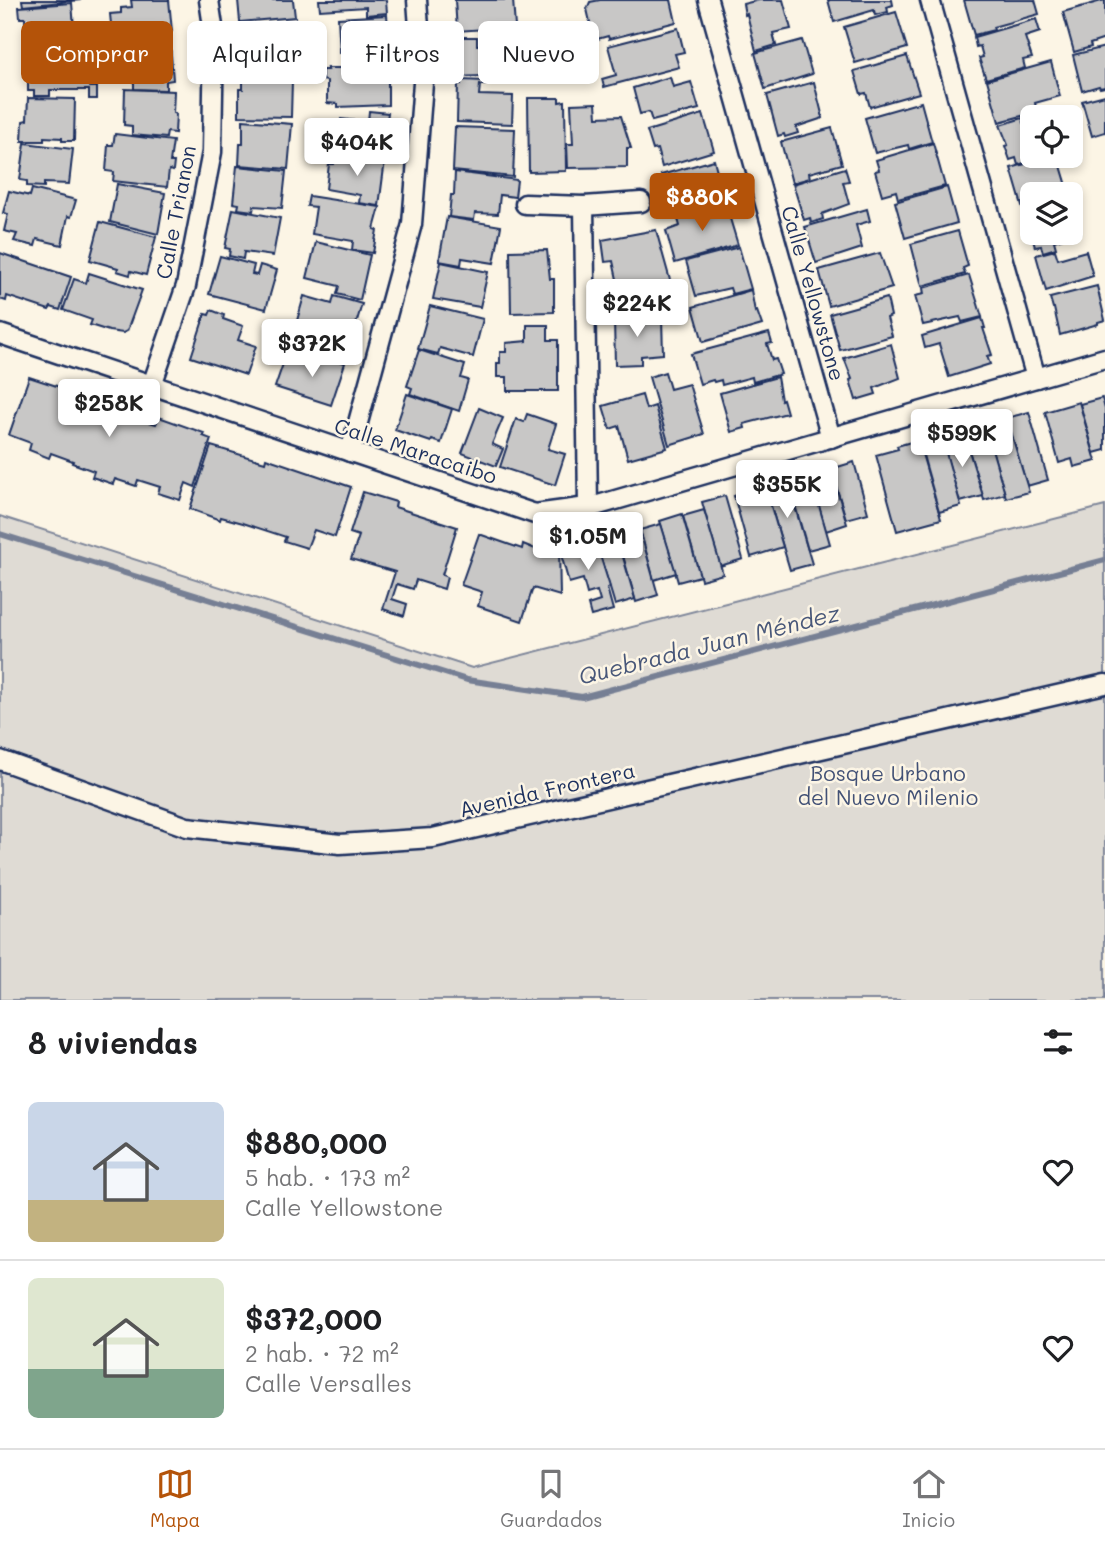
<!DOCTYPE html>
<html lang="es">
<meta charset="utf-8">
<style>
body{margin:0;font-family:Mali,sans-serif;background:#f6f6f6;color:#202124;height:100vh;display:flex;flex-direction:column;font-size:26px;white-space:nowrap}
*{box-sizing:border-box;margin:0}
p{font-size:23px;color:#757577}
.icon{flex:none;width:38px;height:38px;fill:none;stroke:currentColor;stroke-width:2;stroke-linecap:round;stroke-linejoin:round}
.map{position:relative;height:1000px;overflow:hidden}
.drawer{display:flex;flex-direction:column;background:#fff;flex:1}
.drawer>*{flex:none}
.banner{position:absolute;left:21px;top:21px;width:700px;height:63px;display:flex;gap:14px}
.tools{position:absolute;left:1020px;top:105px;display:grid;gap:14px}
.tools a{display:grid;place-items:center;width:63px;height:63px;border-radius:10px;background:#fff;box-shadow:0 4px 10px #0003;font-size:35px}
.price{position:absolute;translate:-50% -60px;padding:0 16px;border-radius:7px;background:#fff;color:#222;font-size:23px;line-height:46px;filter:drop-shadow(0 2px 4px #0008)}
.price::after{content:'';position:absolute;left:50%;top:42px;width:21px;height:16px;margin-left:-10px;background:inherit;clip-path:polygon(0 0,100% 0,50% 100%)}
.price.on{background:#b45309;color:#fff}
ul{padding:0;list-style:none}
li{display:flex;align-items:center;gap:21px;height:175px;padding:0 28px}
li+li{border-top:2px solid #e0e0e0}
li span{display:grid;place-items:center;flex:none;width:196px;height:140px;border-radius:10px;color:#555}
li>.icon{margin-inline-start:auto}
span .icon{width:84px;height:84px;fill:#fffc;stroke-width:1}
li b{font-size:30px}
h2{display:flex;justify-content:space-between;align-items:center;height:84px;padding:0 28px;font-size:30px}
.tag{padding:0 24px;border-radius:10px;background:#fff;box-shadow:0 4px 10px #0003;font-size:24px;line-height:63px}
.tag.on{background:#b45309;color:#fff}
.dock{display:flex;justify-content:space-around;align-items:center;height:98px;border-top:2px solid #e0e0e0;background:#fff;font-size:19px;color:#757577}
.dock a{display:grid;justify-items:center;gap:4px}
.dock .on{color:#b45309}
.map>svg:first-child{display:block}
.green{fill:#dfdbd4;stroke:#7d8599;stroke-width:2}
.lines{fill:none;stroke-linecap:round;stroke-linejoin:round}
.stream{stroke:#767f94;stroke-width:6}
.building{fill:#c8c7c6;stroke:#1b2f5e;stroke-width:2}
.minor-casing{stroke:#1b2f5e;stroke-width:23}
.minor{stroke:#fcf5e5;stroke-width:18}
.labels{text-anchor:middle;dominant-baseline:central;stroke-width:5;stroke-linejoin:round;paint-order:stroke}
.street-label{font-size:21px;fill:#1b2f5e;stroke:#fcf5e5}
.park-label{font-size:21px;fill:#425176;stroke:#fcf5e5}
.water-label{font-size:23px;font-style:italic;fill:#485779;stroke:#fcf5e5}
</style>
<div class="map">
<svg width="1105" height="1000" viewBox="0 0 1105 1000">
<rect width="100%" height="100%" fill="#fcf5e5"/>
<filter id="ink" filterUnits="userSpaceOnUse"><feTurbulence type="fractalNoise" baseFrequency=".0143" numOctaves="2"/><feDisplacementMap in="SourceGraphic" scale="14" xChannelSelector="R" yChannelSelector="G"/><feConvolveMatrix kernelMatrix="1 2 1 2 8 2 1 2 1" color-interpolation-filters="sRGB"/></filter>
<g filter="url(#ink)">
<!-- green -->
<path class="green" d="M1105,506V1000H0V516L472,668Z"/>
<g class="lines">
<!-- stream -->
<path class="stream" d="M0,534L467,680L582,697L1105,560"/>
</g>
<!-- building -->
<g class="building">
<path d="M22,0H81L23,6Z"/>
<path d="M131,0H169L172,31L134,35L135,42L113,44L110,14L121,13V8L132,7Z"/>
<path d="M238,0H293L295,17L240,22Z"/>
<path d="M319,0H386L387,13L366,15V7L320,10Z"/>
<path d="M455,0H513L515,27L457,31Z"/>
<path d="M600,0H671L676,22L609,39L608,36L594,40L587,9L590,2Z"/>
<path d="M759,0H783L791,29L773,33L776,45L756,51L747,14L745,15L743,4Z"/>
<path d="M828,0H892L893,5L887,7L888,12L875,15L874,10L834,22Z"/>
<path d="M964,0H1035L1039,14L993,27L994,30L974,35Z"/>
<path d="M1105,0V39L1090,44L1091,47L1074,52L1063,12Z"/>
<path d="M72,3L76,51L65,50L64,42L48,43L49,50L32,51L31,45L26,46L25,18H20L19,7Z"/>
<path d="M896,12L907,48L855,63L844,27Z"/>
<path d="M387,15L388,26H386L389,62L350,64L349,53H340L338,18Z"/>
<path d="M1036,19L1040,32L1025,37L1032,58L1023,60L1025,68L986,79L979,58L983,57L980,46L976,47L974,37Z"/>
<path d="M290,28L291,65H283V67L248,68L247,55H244L241,30Z"/>
<path d="M678,28L684,52L675,54L679,67L604,87L602,79L616,75L608,46Z"/>
<path d="M451,37H477V45H516L517,75L452,77Z"/>
<path d="M802,40L812,74L765,89L755,53Z"/>
<path d="M170,41L173,80L166,81V90L134,89V79L125,80L123,58L107,59V45Z"/>
<path d="M1105,47V87L1100,88L1099,86L1082,91L1073,55Z"/>
<path d="M89,51L90,87H97V99H89V90H50V96H34V91H28V52Z"/>
<path d="M907,56L919,93L870,107L866,93L861,94L854,71Z"/>
<path d="M1051,62L1060,96L1035,103L1037,112L999,122L987,80Z"/>
<path d="M327,68H388V105L338,107V104L327,103V81L322,80V70H328Z"/>
<path d="M670,77L673,87L691,82L699,109L652,121L649,112L640,114L633,88Z"/>
<path d="M243,79L292,80L291,117L239,116V89H243Z"/>
<path d="M461,80L485,81V85H480L479,95L513,96L512,124L457,122L458,84H461Z"/>
<path d="M814,82L823,118L796,127L798,133L785,137L784,134L778,136L767,95Z"/>
<path d="M125,89L174,91L173,113L176,114L175,133L167,132L166,138L132,135V126L124,125Z"/>
<path d="M1105,95V132L1092,136L1082,101Z"/>
<path d="M28,98L75,99L74,141H62V138L44,137V141H22L23,121L27,120Z"/>
<path d="M528,98H559V102L565,101L566,171L529,172Z"/>
<path d="M921,102L932,142L909,149L908,145L875,153L865,118Z"/>
<path d="M596,103L597,117L621,116L631,148H627V167L568,168L567,144H573L571,104Z"/>
<path d="M369,111L388,113L385,134H390L388,158L338,154L341,119L368,122Z"/>
<path d="M703,114L714,151L662,167L657,149L653,150L647,131Z"/>
<path d="M1023,118L1024,123L1032,121L1031,155L1033,160L1018,165L1016,158L1010,160L1005,146L1008,145L1000,125Z"/>
<path d="M243,120L292,124L288,169L239,165L240,144H243Z"/>
<path d="M455,127L515,129L513,177L453,171Z"/>
<path d="M832,128L842,164L809,173L810,178L792,183L781,142Z"/>
<path d="M115,134L173,141L170,162H174L173,171L169,170L167,187L113,181L114,172L106,171L108,145H113Z"/>
<path d="M25,143L73,149L69,184L44,183V187L27,186V181L20,180Z"/>
<path d="M933,143L945,186L898,199L896,191L882,195L875,171L879,170L876,160Z"/>
<path d="M335,154L385,160L379,206L359,203L360,195L326,189L329,164H334Z"/>
<path d="M1054,156H1058L1068,189L1054,194H1032V206L1023,209L1011,168Z"/>
<path d="M714,160L724,196L672,212L661,175Z"/>
<path d="M237,166L286,171L282,208L254,206L253,211L238,209L239,204L233,203Z"/>
<path d="M845,168L849,181L843,182L849,204L822,214L823,219L811,223L810,218L804,220L793,184Z"/>
<path d="M455,172L517,180L515,197L500,195L498,214L475,213L474,220L449,217L451,195H454Z"/>
<path d="M117,184L165,193L158,234L110,222Z"/>
<path d="M947,187L957,223L905,238L895,202Z"/>
<path d="M32,189L76,200L71,217L68,216L62,245L37,239L35,246L14,241L17,234L4,231L8,214L3,213L9,191L30,196Z"/>
<path d="M309,196L380,207L374,229L377,230L373,253L352,250L353,241L312,234L316,207L307,206Z"/>
<path d="M1072,198L1081,232L1054,241L1056,248L1043,252L1041,246L1035,247L1031,233H1071Z"/>
<path d="M725,202L738,245L675,263L666,231L680,226L677,216Z"/>
<path d="M233,209L280,218L273,256L244,252L243,259L229,256L230,249L225,248Z"/>
<path d="M867,209L870,221L856,225L862,248L816,263L805,227Z"/>
<path d="M447,217L501,226L494,263L462,258L461,265L439,261Z"/>
<path d="M100,222L156,237L146,275L131,271L130,275L117,271L118,268L90,260Z"/>
<path d="M656,230L675,298L671,299L672,305L658,309V312L634,314L633,301L642,299V289L620,293L613,261L605,262L602,240Z"/>
<path d="M958,231L968,266L963,268L965,274L922,286L911,244Z"/>
<path d="M316,242L370,255L360,300L337,294L339,286L307,278Z"/>
<path d="M739,247L751,289L732,294L730,288L696,296L686,261Z"/>
<path d="M547,250L550,279H554V312L511,313L510,251Z"/>
<path d="M1055,250L1058,259L1086,251L1093,276L1046,291L1036,255Z"/>
<path d="M0,253L71,277L60,310L51,307L49,310L7,296L6,301L0,299Z"/>
<path d="M880,253L892,288L829,306L819,270Z"/>
<path d="M220,256L254,265L252,274L257,275L260,265L277,270L266,309L209,294Z"/>
<path d="M441,262L488,272L480,307L433,299Z"/>
<path d="M89,273L142,290L127,331L123,333L109,331L90,325L92,320L63,310L74,279L86,283Z"/>
<path d="M969,275L982,317L962,322L960,317L923,325L915,296L924,294L923,288Z"/>
<path d="M1097,286L1105,320L1098,322V324L1060,335L1054,308H1053L1050,298Z"/>
<path d="M751,290L755,312L757,311L762,325L703,342L693,307Z"/>
<path d="M304,296L332,304L334,296L362,304L351,341L296,324Z"/>
<path d="M887,298L891,316L887,318L892,336L840,350L830,314Z"/>
<path d="M430,306L483,319L473,357L440,348L438,354L418,349Z"/>
<path d="M211,310L224,315L223,319L243,326L238,340L256,346L246,375L191,357L205,314L209,315Z"/>
<path d="M630,314V318H662L663,354L641,356V364L615,365L614,319H620V315Z"/>
<path d="M982,318L985,328H983L992,355L987,356L990,364L949,377L939,344L925,348L922,336Z"/>
<path d="M527,325H548V340H558V391H507V377H497V363H500V352H506V343L527,341Z"/>
<path d="M769,333L772,343L767,344L772,360L776,359L781,374L753,382L752,377L722,385L721,380L714,382L713,380L700,384L691,354Z"/>
<path d="M891,344L900,378L874,388L876,394L856,400L850,380L852,379L844,358Z"/>
<path d="M419,350L465,365L461,378L468,380L459,411L410,394L412,388L407,386Z"/>
<path d="M320,354L345,363L331,405L275,387L285,358L316,368Z"/>
<path d="M665,372L670,389L689,384L704,434L669,445L649,377Z"/>
<path d="M29,377L115,405L113,411L135,418L156,424L159,417L204,433L203,436L211,439L195,487L186,483L180,500L158,493L160,487L138,480L136,486L115,479L113,484L92,477L94,471L72,463L73,461L51,453L49,458L29,450L31,443L9,435Z"/>
<path d="M777,377L781,400L783,399L787,413L744,424L745,428L731,432L720,393Z"/>
<path d="M407,394L452,409L441,443L432,440L431,442L395,430Z"/>
<path d="M642,395L646,409L655,406L667,448L628,459L619,426L610,429L603,406Z"/>
<path d="M1102,398L1105,409V450L1094,453L1080,404Z"/>
<path d="M1079,402L1096,461L1074,467L1072,459L1059,463L1045,412Z"/>
<path d="M479,408L503,418L492,444L503,449L496,466L462,453Z"/>
<path d="M1029,412L1048,480L1027,486L1007,418Z"/>
<path d="M527,414L556,424L548,449L565,454L555,485L500,467L516,419L524,422Z"/>
<path d="M1008,423L1029,492L1006,498L986,429Z"/>
<path d="M986,428L1005,494L984,500L964,434Z"/>
<path d="M964,435L983,496L960,502L942,441Z"/>
<path d="M918,440L941,519L897,531L876,455L898,449L897,446Z"/>
<path d="M943,442L961,506L939,512L921,448Z"/>
<path d="M211,446L265,462L266,458L351,487L335,537L314,530L307,548L284,541L286,537L243,523L221,517L220,520L190,509Z"/>
<path d="M854,462L868,513L846,519L831,469Z"/>
<path d="M784,470L812,564L790,570L762,476Z"/>
<path d="M832,473L847,524L826,531L811,479Z"/>
<path d="M811,478L830,544L808,550L789,484Z"/>
<path d="M765,486L783,547L751,557L734,496Z"/>
<path d="M363,492L396,502L395,507L457,527L442,575L447,577L444,589L416,580L413,589L397,584L392,599L407,604L404,616L383,609L395,572L351,559L359,536L350,533Z"/>
<path d="M725,496L743,559L720,566L702,502Z"/>
<path d="M704,510L723,574L701,580L683,516Z"/>
<path d="M682,514L700,576L678,582L660,521Z"/>
<path d="M661,524L676,573L654,580L640,530Z"/>
<path d="M639,527L658,595L636,602L617,534Z"/>
<path d="M615,529L635,599L615,605L594,535Z"/>
<path d="M479,534L522,549L523,544L545,553L559,547L560,596L533,588L522,621L478,606L482,592L461,585Z"/>
<path d="M594,536L610,587L607,588L613,610L591,616L588,605L600,601L597,591L587,594L583,579L569,583L560,551L574,547L572,542Z"/>
</g>
<g class="lines">
<defs>
<g id="minor">
<path d="M708,0L831,438"/>
<path d="M930,0L1036,378"/>
<path d="M525,204L584,206L641,202"/>
<path d="M584,206L588,507"/>
<path d="M0,334L535,514L595,506L1105,358"/>
<path d="M152,385L186,286L212,152L214,33L209,0"/>
<path d="M350,452L412,224L423,83L417,0"/>
<path d="M0,760L187,827L340,844L433,838L1105,684"/>
</g>
</defs>
<!-- minor casing -->
<use href="#minor" class="minor-casing"/>
<!-- minor -->
<use href="#minor" class="minor"/>
</g>
</g>
<g class="labels">
<!-- street labels -->
<g class="street-label">
<text transform="translate(175 212) rotate(-79)">Calle Trianon</text>
<text transform="translate(814 293) rotate(74)">Calle Yellowstone</text>
<text transform="translate(416 450) rotate(18)">Calle Maracaibo</text>
<text transform="translate(547 789) rotate(-13)">Avenida Frontera</text>
</g>
<!-- park labels -->
<g class="park-label">
<text x="888" y="772">Bosque Urbano<tspan x="888" dy="24">del Nuevo Milenio</tspan></text>
</g>
<!-- water labels -->
<g class="water-label">
<text transform="translate(709 644) rotate(-14)">Quebrada Juan Méndez</text>
</g>
</g>
</svg>
<div class="tools">
<a><svg class="icon" aria-label="locate" viewBox="0 0 24 24"><circle cx="12" cy="12" r="6"/><path d="M12 2v4M12 18v4M2 12h4M18 12h4"/></svg></a>
<a><svg class="icon" aria-label="layers" viewBox="0 0 24 24"><path d="M12 4l9 5-9 5-9-5zM3 14l9 5 9-5"/></svg></a>
</div>
<b class="price" style="left:357px;top:178px">$404K</b>
<b class="price on" style="left:702px;top:233px">$880K</b>
<b class="price" style="left:637px;top:339px">$224K</b>
<b class="price" style="left:312px;top:379px">$372K</b>
<b class="price" style="left:109px;top:439px">$258K</b>
<b class="price" style="left:962px;top:469px">$599K</b>
<b class="price" style="left:787px;top:520px">$355K</b>
<b class="price" style="left:588px;top:572px">$1.05M</b>
<div class="banner">
<a class="tag on">Comprar</a>
<a class="tag">Alquilar</a>
<a class="tag">Filtros</a>
<a class="tag">Nuevo</a>
</div>
</div>
<section class="drawer">
<h2>8 viviendas<svg class="icon" aria-label="filters" viewBox="0 0 24 24"><path d="M4 7h16M4 17h16"/><circle cx="9" cy="7" r="2"/><circle cx="15" cy="17" r="2"/></svg></h2>
<ul>
<li><span style="background:linear-gradient(#c9d6e8 70%,#c2b280 0)"><svg class="icon" aria-label="home" viewBox="0 0 24 24"><path d="M3 11l9-7 9 7M6 9v11h12V9"/></svg></span><div><b>$880,000</b><p>5 hab. · 173 m²</p><p>Calle Yellowstone</p></div><svg class="icon" aria-label="heart" viewBox="0 0 24 24"><path d="M12 20l-8-8c-3-5 5-10 8-4 3-6 11-1 8 4z"/></svg></li>
<li><span style="background:linear-gradient(#dfe7d0 65%,#7fa58c 0)"><svg class="icon" aria-label="home" viewBox="0 0 24 24"><path d="M3 11l9-7 9 7M6 9v11h12V9"/></svg></span><div><b>$372,000</b><p>2 hab. · 72 m²</p><p>Calle Versalles</p></div><svg class="icon" aria-label="heart" viewBox="0 0 24 24"><path d="M12 20l-8-8c-3-5 5-10 8-4 3-6 11-1 8 4z"/></svg></li>
</ul>
</section>
<nav class="dock">
<a class="on"><svg class="icon" aria-label="map" viewBox="0 0 24 24"><path d="M3 6l6-2 6 2 6-2v14l-6 2-6-2-6 2zM9 4v14M15 6v14"/></svg>Mapa</a>
<a><svg class="icon" aria-label="saved" viewBox="0 0 24 24"><path d="M7 4h10v16l-5-4-5 4z"/></svg>Guardados</a>
<a><svg class="icon" aria-label="home" viewBox="0 0 24 24"><path d="M3 11l9-7 9 7M6 9v11h12V9"/></svg>Inicio</a>
</nav>
